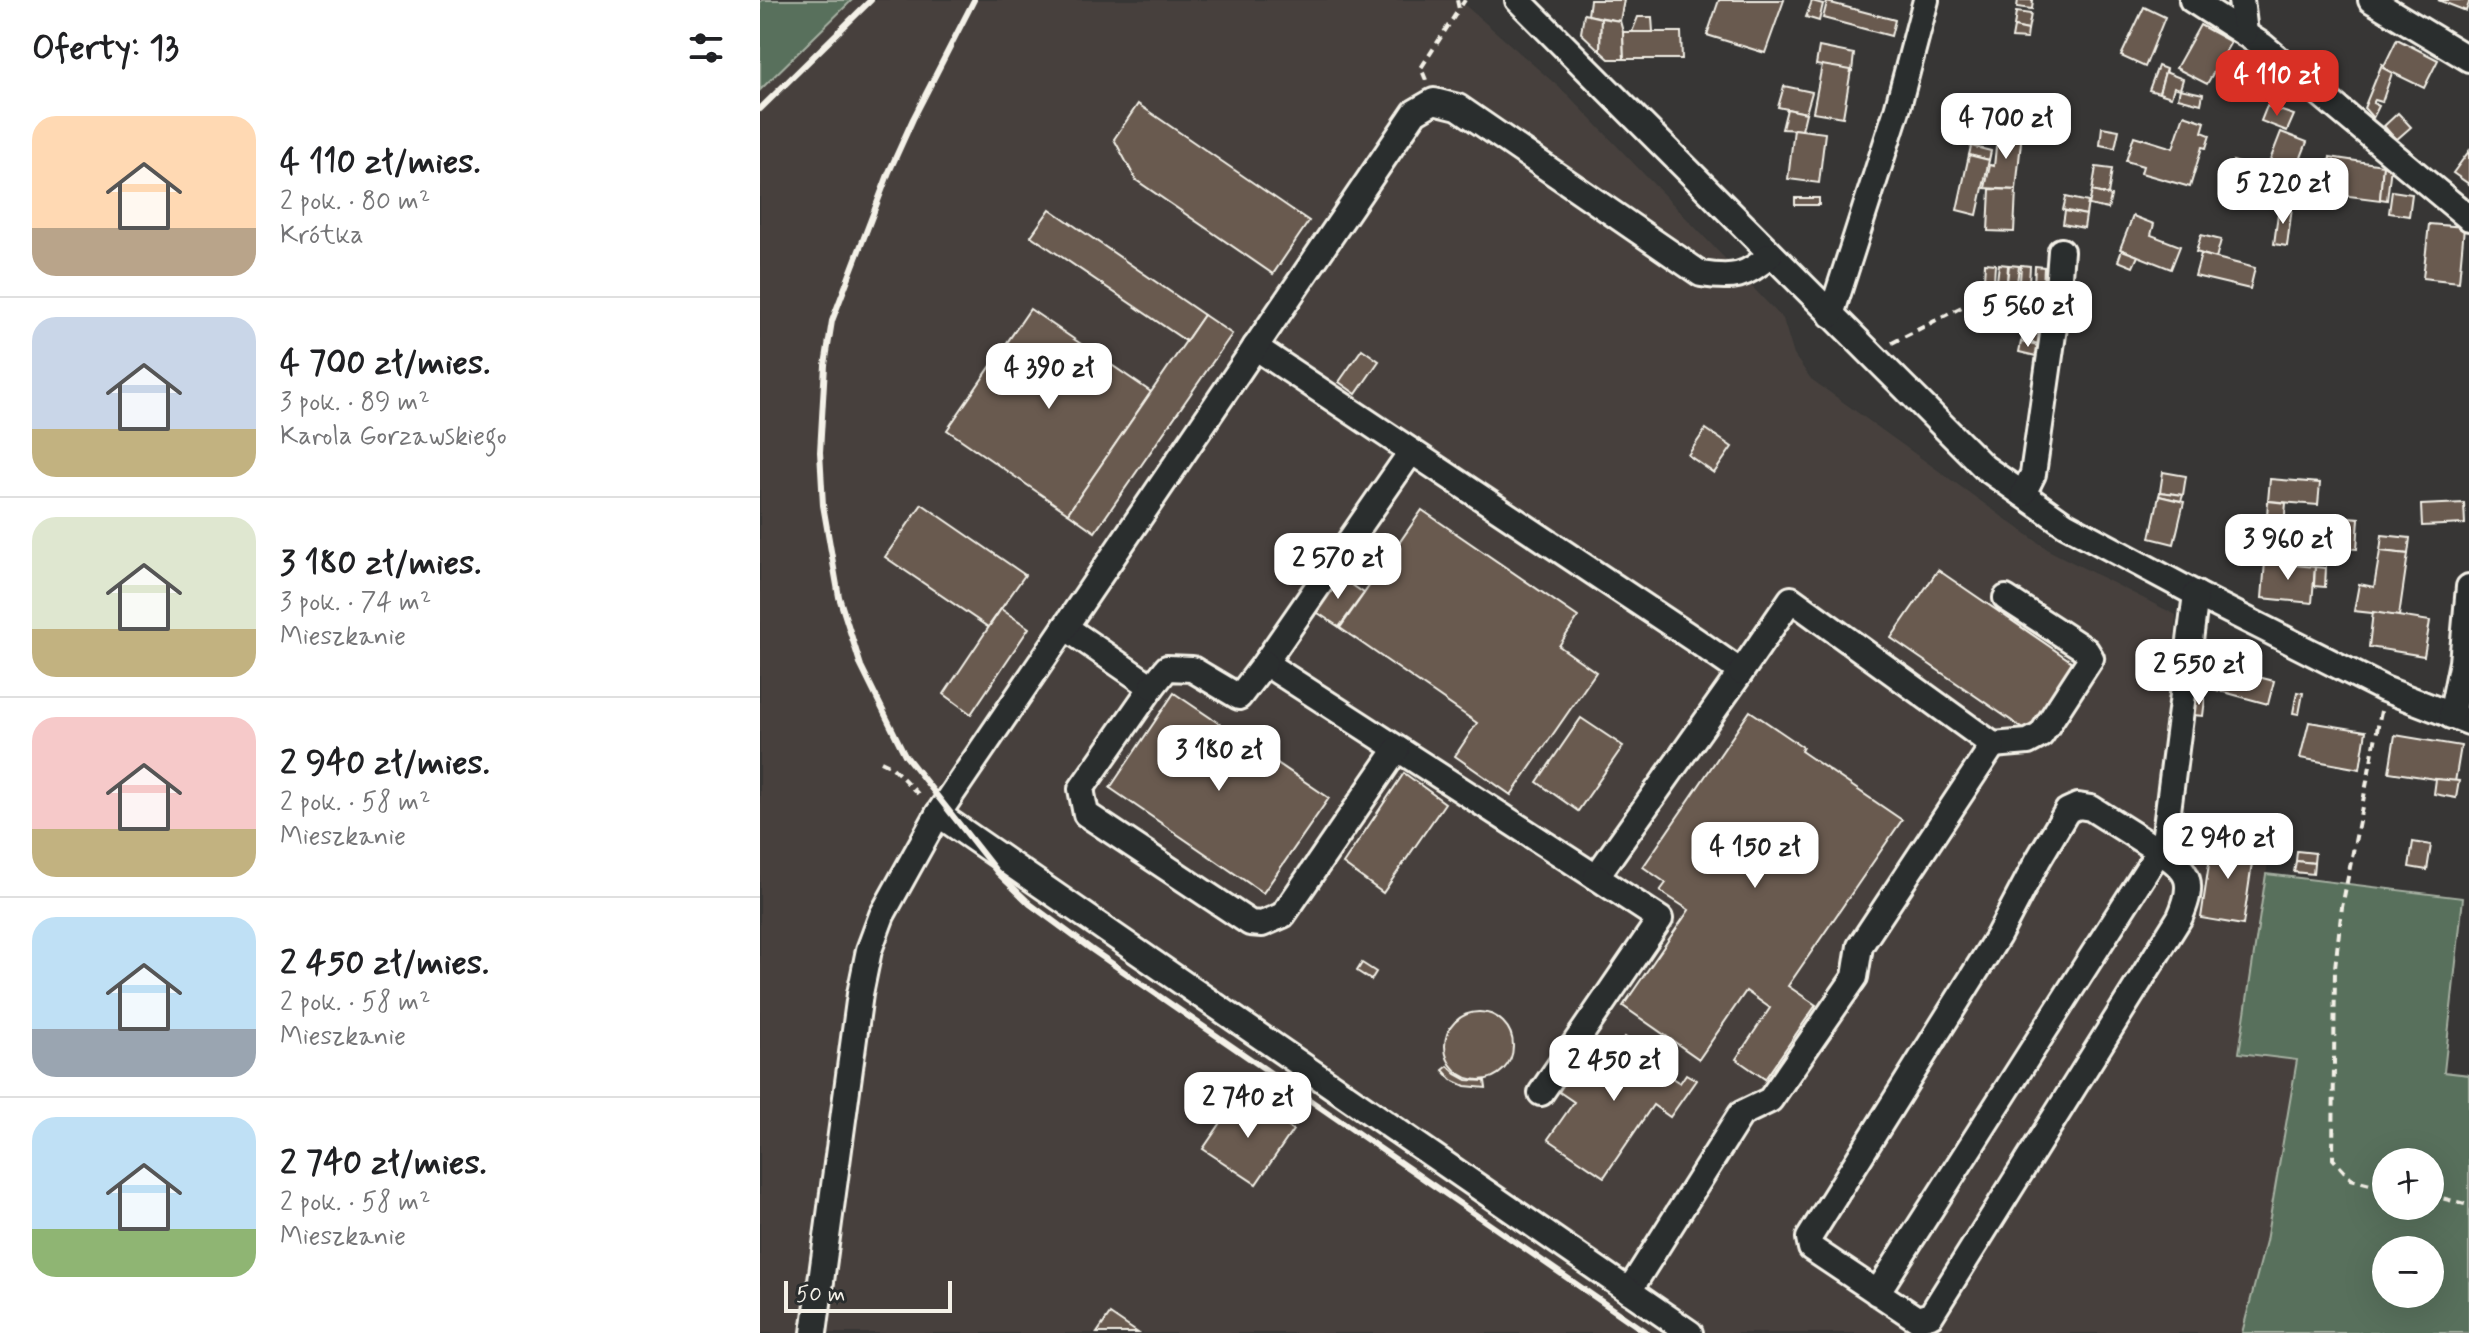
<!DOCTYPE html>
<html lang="pl">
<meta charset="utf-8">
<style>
body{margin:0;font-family:Mynerve,sans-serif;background:#f6f6f6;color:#202124;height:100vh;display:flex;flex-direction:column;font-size:30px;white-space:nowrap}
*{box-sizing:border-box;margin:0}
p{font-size:26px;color:#757577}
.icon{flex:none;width:44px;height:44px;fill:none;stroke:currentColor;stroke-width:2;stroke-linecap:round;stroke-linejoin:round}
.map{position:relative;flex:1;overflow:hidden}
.side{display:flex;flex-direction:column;background:#fff;width:760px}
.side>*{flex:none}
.controls{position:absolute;left:1612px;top:1148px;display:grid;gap:16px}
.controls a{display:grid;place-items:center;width:72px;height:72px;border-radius:50%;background:#fff;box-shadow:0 8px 32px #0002;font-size:40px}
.scale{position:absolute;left:24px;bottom:20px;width:168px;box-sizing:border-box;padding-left:8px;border:4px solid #f4f1e8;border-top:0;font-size:22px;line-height:28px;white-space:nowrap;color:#f4f1e8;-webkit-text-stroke:6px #2a2d2e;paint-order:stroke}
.price{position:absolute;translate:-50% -68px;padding:0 18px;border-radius:16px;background:#fff;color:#222;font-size:26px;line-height:52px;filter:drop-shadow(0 2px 4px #0008)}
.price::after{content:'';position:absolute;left:50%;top:48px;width:24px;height:18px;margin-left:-12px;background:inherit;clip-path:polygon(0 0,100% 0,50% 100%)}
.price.active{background:#d93025;color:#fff}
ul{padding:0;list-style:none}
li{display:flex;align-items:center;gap:24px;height:200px;padding:0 32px}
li+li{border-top:2px solid #e0e0e0}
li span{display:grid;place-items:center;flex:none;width:224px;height:160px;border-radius:24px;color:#555}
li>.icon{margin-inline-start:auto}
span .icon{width:96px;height:96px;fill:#fffc;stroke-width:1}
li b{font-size:34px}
h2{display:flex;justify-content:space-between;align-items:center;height:96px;padding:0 32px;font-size:34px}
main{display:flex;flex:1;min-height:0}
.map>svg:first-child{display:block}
.built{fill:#46413d}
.green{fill:#58705c;stroke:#a6b0a2;stroke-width:2;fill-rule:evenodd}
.building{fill:#695a50;stroke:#f4f1e8;stroke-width:2}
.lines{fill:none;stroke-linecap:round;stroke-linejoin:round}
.minor-casing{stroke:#f4f1e8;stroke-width:30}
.path{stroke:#f4f1e8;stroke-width:4;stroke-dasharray:8 6;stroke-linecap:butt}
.minor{stroke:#2a2d2e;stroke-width:24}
.rail{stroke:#f4f1e8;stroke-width:6}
</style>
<main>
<section class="side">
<h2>Oferty: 13<svg class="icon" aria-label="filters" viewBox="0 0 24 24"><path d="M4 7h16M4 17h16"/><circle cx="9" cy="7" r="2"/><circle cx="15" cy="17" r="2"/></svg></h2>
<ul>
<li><span style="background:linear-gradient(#ffd9b3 70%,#b9a48a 0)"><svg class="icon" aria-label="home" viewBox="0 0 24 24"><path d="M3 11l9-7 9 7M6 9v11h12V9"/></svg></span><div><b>4 110 zł/mies.</b><p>2 pok. · 80 m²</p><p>Krótka</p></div></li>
<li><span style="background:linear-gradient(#c9d6e8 70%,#c2b280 0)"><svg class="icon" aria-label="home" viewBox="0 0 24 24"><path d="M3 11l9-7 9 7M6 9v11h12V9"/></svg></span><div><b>4 700 zł/mies.</b><p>3 pok. · 89 m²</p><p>Karola Gorzawskiego</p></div></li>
<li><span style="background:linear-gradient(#dfe7d0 70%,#c2b280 0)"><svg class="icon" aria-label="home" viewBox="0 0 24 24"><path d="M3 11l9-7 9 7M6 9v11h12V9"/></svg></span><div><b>3 180 zł/mies.</b><p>3 pok. · 74 m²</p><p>Mieszkanie</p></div></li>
<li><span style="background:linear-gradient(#f6c9c9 70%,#c2b280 0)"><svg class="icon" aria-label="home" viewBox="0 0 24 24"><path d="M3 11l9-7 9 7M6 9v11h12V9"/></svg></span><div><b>2 940 zł/mies.</b><p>2 pok. · 58 m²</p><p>Mieszkanie</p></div></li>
<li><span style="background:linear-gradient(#bfe0f5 70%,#9aa5b1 0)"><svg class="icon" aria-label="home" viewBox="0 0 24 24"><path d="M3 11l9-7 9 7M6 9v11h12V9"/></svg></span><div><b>2 450 zł/mies.</b><p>2 pok. · 58 m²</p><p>Mieszkanie</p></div></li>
<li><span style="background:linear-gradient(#bfe0f5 70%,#8fb573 0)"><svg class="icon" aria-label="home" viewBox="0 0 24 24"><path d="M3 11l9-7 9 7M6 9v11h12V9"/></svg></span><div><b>2 740 zł/mies.</b><p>2 pok. · 58 m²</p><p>Mieszkanie</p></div></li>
</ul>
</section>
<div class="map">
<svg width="1709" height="1333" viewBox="0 0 1709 1333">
<rect width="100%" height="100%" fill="#373635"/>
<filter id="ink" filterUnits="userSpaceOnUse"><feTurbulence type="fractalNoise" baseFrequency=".0125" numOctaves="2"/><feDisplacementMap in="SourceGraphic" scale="16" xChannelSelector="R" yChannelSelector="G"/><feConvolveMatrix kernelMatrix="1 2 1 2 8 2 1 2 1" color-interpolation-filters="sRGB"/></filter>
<g filter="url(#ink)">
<!-- built -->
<path class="built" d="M92,0H699L809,96L1023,319L1034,355L1051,379L1290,551L1416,615L1401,807L1419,816L1513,830L1479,1052L1537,1059L1506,1241L1482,1333H0V90Z"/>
<!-- green -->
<g class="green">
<path d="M3,0H92L0,90V2Z"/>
<path d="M1506,874L1703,898L1684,1072L1709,1075V1333H1482L1506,1241L1537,1060L1479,1053ZM1626,1162H1670V1206H1626ZM1626,1250H1670V1294H1626Z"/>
</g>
<!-- building -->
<g class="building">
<path d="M830,0H864L860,21L828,15Z"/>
<path d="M959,0H1024L1005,53L947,35Z"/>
<path d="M1258,0H1273L1272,9L1257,7Z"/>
<path d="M1678,0H1709V3L1706,11Z"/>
<path d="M1052,1L1063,4L1059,21L1046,17Z"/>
<path d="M1067,2L1135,20L1131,36L1063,18Z"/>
<path d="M1384,7L1405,17L1385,67L1361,56Z"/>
<path d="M1256,12L1271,14L1268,30L1254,27Z"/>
<path d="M824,14L841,18L840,51L821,33Z"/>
<path d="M878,17H892L893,32H872Z"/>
<path d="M841,18L860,21L863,32L864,59H849L840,51Z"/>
<path d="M1440,25L1471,42L1447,84L1416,68Z"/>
<path d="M1254,27L1268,30L1267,39L1252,38Z"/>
<path d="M863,32H921L922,59H864Z"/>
<path d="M1637,39L1678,60L1664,88L1623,68Z"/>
<path d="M1059,47L1094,54L1092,71L1056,65Z"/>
<path d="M1622,64L1624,65L1623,68L1632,73L1622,102L1615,100L1613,103L1619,106L1613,118L1604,108Z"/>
<path d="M1062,65L1091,70L1083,117L1053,112Z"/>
<path d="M1398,66L1406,69L1399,93L1389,90Z"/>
<path d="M1405,72L1423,79L1420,89L1414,87L1411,97L1399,93Z"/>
<path d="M1024,86L1052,92L1046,113L1018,107Z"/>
<path d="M1420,89L1443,94L1441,104L1418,98Z"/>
<path d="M378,104L549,221L513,274L376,180L354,139Z"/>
<path d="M1273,104L1280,109L1266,127L1256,126Z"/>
<path d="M1507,106L1534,115L1527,131L1501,121Z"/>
<path d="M1027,109L1046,113L1042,130L1022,129Z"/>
<path d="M1638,113L1651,127L1636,140L1624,126Z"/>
<path d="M1424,115L1445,122L1442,132L1450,135L1446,148L1442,147L1430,187L1381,173L1383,166L1366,161L1374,136L1413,148Z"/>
<path d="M1342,127L1359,130L1355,148L1340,145Z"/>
<path d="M1034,129L1065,133L1059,183L1028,179Z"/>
<path d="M1238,129L1262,132L1256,190L1225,188L1230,165L1234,166Z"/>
<path d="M1521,132L1547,142L1533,178L1507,168Z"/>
<path d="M1211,146L1231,151L1229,160L1209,155Z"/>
<path d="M1709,151V184L1693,173Z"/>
<path d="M1209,155L1229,160L1217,215L1197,210Z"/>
<path d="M1570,157L1623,165L1620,200L1565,193Z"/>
<path d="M1473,161L1489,166L1484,181L1468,176Z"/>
<path d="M1623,165L1631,166L1627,200L1620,199Z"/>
<path d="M1489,166L1495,169L1491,183L1484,181Z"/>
<path d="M1336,167L1352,169L1348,195L1332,191Z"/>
<path d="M1544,173L1555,175L1551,193L1541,190Z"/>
<path d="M1488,182L1497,185L1494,195L1484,192Z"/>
<path d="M1230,189L1256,190L1254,232L1228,231Z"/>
<path d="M1332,191L1351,196L1348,209L1329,205Z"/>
<path d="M1632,191L1652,194L1649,216L1629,213Z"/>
<path d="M1521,194L1533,195L1532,207L1519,206Z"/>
<path d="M1306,197L1328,202L1326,215L1303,210Z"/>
<rect x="1035" y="198" width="24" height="7"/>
<path d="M1519,206L1532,207L1527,246L1514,244Z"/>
<path d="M290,209L444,315L426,341L271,236Z"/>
<path d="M1305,211L1326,215L1324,228L1303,224Z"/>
<path d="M1373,216L1394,224L1391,235L1420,246L1411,269L1360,249Z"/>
<path d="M1669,224L1704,227L1699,282L1663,278Z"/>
<path d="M1441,235L1461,240L1456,258L1436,252Z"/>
<path d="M1362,250L1378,256L1373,267L1358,261Z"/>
<path d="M1441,254L1495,268L1490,289L1435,276Z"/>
<path d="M1225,263L1235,264L1234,281L1224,280Z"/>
<path d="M1239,264L1248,265L1247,282L1237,281Z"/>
<path d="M1249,265L1259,266L1257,283L1247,282Z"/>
<path d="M1261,265L1270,266L1269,283L1260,282Z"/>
<path d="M1275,266L1284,267L1283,286H1274Z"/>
<path d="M270,309L391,392L308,513L187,430Z"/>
<path d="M444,315L472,334L335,532L308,513Z"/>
<path d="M1264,331L1281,335L1279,344L1262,340Z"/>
<path d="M1261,342L1278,346L1276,356L1259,352Z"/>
<path d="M602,349L619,361L596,394L579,382Z"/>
<path d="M946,429L972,447L954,473L928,455Z"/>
<path d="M1403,472L1426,476L1423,495L1400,492Z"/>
<path d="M1510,479L1560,483L1558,505L1508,501Z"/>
<path d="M1400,492L1423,495L1421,501L1399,496Z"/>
<path d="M1399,496L1424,502L1414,544L1390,538Z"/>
<path d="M1508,501L1526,503L1522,549L1505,548Z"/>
<path d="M1704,503L1705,524L1662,526L1661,505Z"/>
<path d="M162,504L265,575L228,627L125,557Z"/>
<path d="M662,510L818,617L799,646L836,672L751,795L695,756L717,723L580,628Z"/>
<path d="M1588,517L1599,518L1597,549L1586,548Z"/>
<path d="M1622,535L1650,538L1648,554L1620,551Z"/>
<path d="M1505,548L1522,549L1521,564L1504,562Z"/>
<path d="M1620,551L1648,554L1639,616L1594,611L1599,584L1614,587Z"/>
<path d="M1505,562L1555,567L1552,603L1502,598Z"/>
<path d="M1555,567L1566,568L1565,587L1554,586Z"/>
<path d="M1178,570L1318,666L1271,734L1131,638Z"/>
<path d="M577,575L604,593L579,627L552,609Z"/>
<path d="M241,609L269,628L211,714L184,694Z"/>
<path d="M1613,612L1670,621L1664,656L1609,647Z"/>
<path d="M1444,663L1514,681L1508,704L1438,685Z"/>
<path d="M1537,692L1543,693L1539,714L1533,713Z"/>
<path d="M414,693L569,798L503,893L350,788Z"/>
<path d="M1434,698L1445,699L1443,716L1433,715Z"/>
<path d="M990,711L1043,747L1041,751L1142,820L1028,986L1056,1005L1005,1079L976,1059L1010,1008L986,991L939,1059L863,1006L929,910L900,891L906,883L883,867Z"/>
<path d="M821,718L863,746L818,811L777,782Z"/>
<path d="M1549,722L1606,731L1600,769L1540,758Z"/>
<path d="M1635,735L1701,746L1695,782L1629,772Z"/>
<path d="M644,773L685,803L623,893L583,864Z"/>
<path d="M1676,779L1699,781L1696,798L1674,794Z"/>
<path d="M1453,837L1495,843L1483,925L1441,918Z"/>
<path d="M1653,842L1671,845L1667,870L1649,867Z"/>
<path d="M1537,851L1555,853L1554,863L1536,861Z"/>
<path d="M1536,861L1554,863L1553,874L1534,872Z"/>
<path d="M602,963L616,972L611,980L597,971Z"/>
<circle cx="719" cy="1046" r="34"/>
<path d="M865,1037L916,1072L912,1078L920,1083L926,1074L936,1080L910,1117L893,1105L844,1177L788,1139L814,1102L795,1089L821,1052L844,1068Z"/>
<path d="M688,1066L696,1074L707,1080L725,1081L726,1088L705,1086L692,1080L683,1070Z"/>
<path d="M480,1095L533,1130L496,1184L443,1149Z"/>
<path d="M350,1314L378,1333H337Z"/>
</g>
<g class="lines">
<defs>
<g id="minor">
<path d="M758,0L1224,467L1305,524L1436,594L1624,689L1709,722"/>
<path d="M1432,0L1502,45L1709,218"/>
<path d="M1481,0L1485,33"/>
<path d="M1611,0L1709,59"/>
<path d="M1071,315L1137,110L1166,0"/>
<path d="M495,347L935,640L981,672L836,877L505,663L651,452"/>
<path d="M1263,494L1273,474L1296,313L1301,251"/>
<path d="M305,627L392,687L321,789L326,814L490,923L502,924L523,915L637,749"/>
<path d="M392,687L407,668L432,669L479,697L505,663"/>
<path d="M1691,716L1702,662L1709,587"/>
<path d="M1233,745L1268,742L1281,735L1331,658L1326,650L1246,598"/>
<path d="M178,814L655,112L674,101L698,107L941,274C973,279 986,277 1010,255"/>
<path d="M781,1093L900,919L836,877"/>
<path d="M869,1291L981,1114L1010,1100L1095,977L1100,946L1233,745L1031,599L981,672"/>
<path d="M1117,1293L1399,851C1430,871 1435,882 1420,917L1171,1315L1157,1319L1051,1248L1049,1238L1238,936L1278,860L1307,811L1318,806L1331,808L1399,851L1404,841L1408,811L1436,594"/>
<path d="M54,1333L100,994L109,950L122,915L178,814L930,1333"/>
</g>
</defs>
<!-- minor casing -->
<use href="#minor" class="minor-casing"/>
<!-- path -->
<g class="path">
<path d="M697,0L699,9L705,0"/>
<path d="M666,80L661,68L699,9"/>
<path d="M1132,343L1223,296L1238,294"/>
<path d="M1621,711L1582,907L1575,968L1573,1159L1591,1179L1626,1188"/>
<path d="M121,761L131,766L162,798"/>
<path d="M1670,1195L1709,1205"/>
</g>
<!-- minor -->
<use href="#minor" class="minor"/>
<!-- rail -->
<g class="rail">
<path d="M214,0L153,119L129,172L72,321L65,365L60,452L63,505L79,597L101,666L145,755L237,872L270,904L331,949L887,1333"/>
<path d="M0,109L111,0"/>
</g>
</g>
</g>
</svg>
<div class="controls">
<a>+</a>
<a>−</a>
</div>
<div class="scale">50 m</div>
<b class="price active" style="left:1517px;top:118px">4 110 zł</b>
<b class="price" style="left:1246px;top:161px">4 700 zł</b>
<b class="price" style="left:1523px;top:226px">5 220 zł</b>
<b class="price" style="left:1268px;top:349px">5 560 zł</b>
<b class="price" style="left:289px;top:411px">4 390 zł</b>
<b class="price" style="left:1528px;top:582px">3 960 zł</b>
<b class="price" style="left:578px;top:601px">2 570 zł</b>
<b class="price" style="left:1439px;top:707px">2 550 zł</b>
<b class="price" style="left:459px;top:793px">3 180 zł</b>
<b class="price" style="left:1468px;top:881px">2 940 zł</b>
<b class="price" style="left:995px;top:890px">4 150 zł</b>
<b class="price" style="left:854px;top:1103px">2 450 zł</b>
<b class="price" style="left:488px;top:1140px">2 740 zł</b>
</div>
</main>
